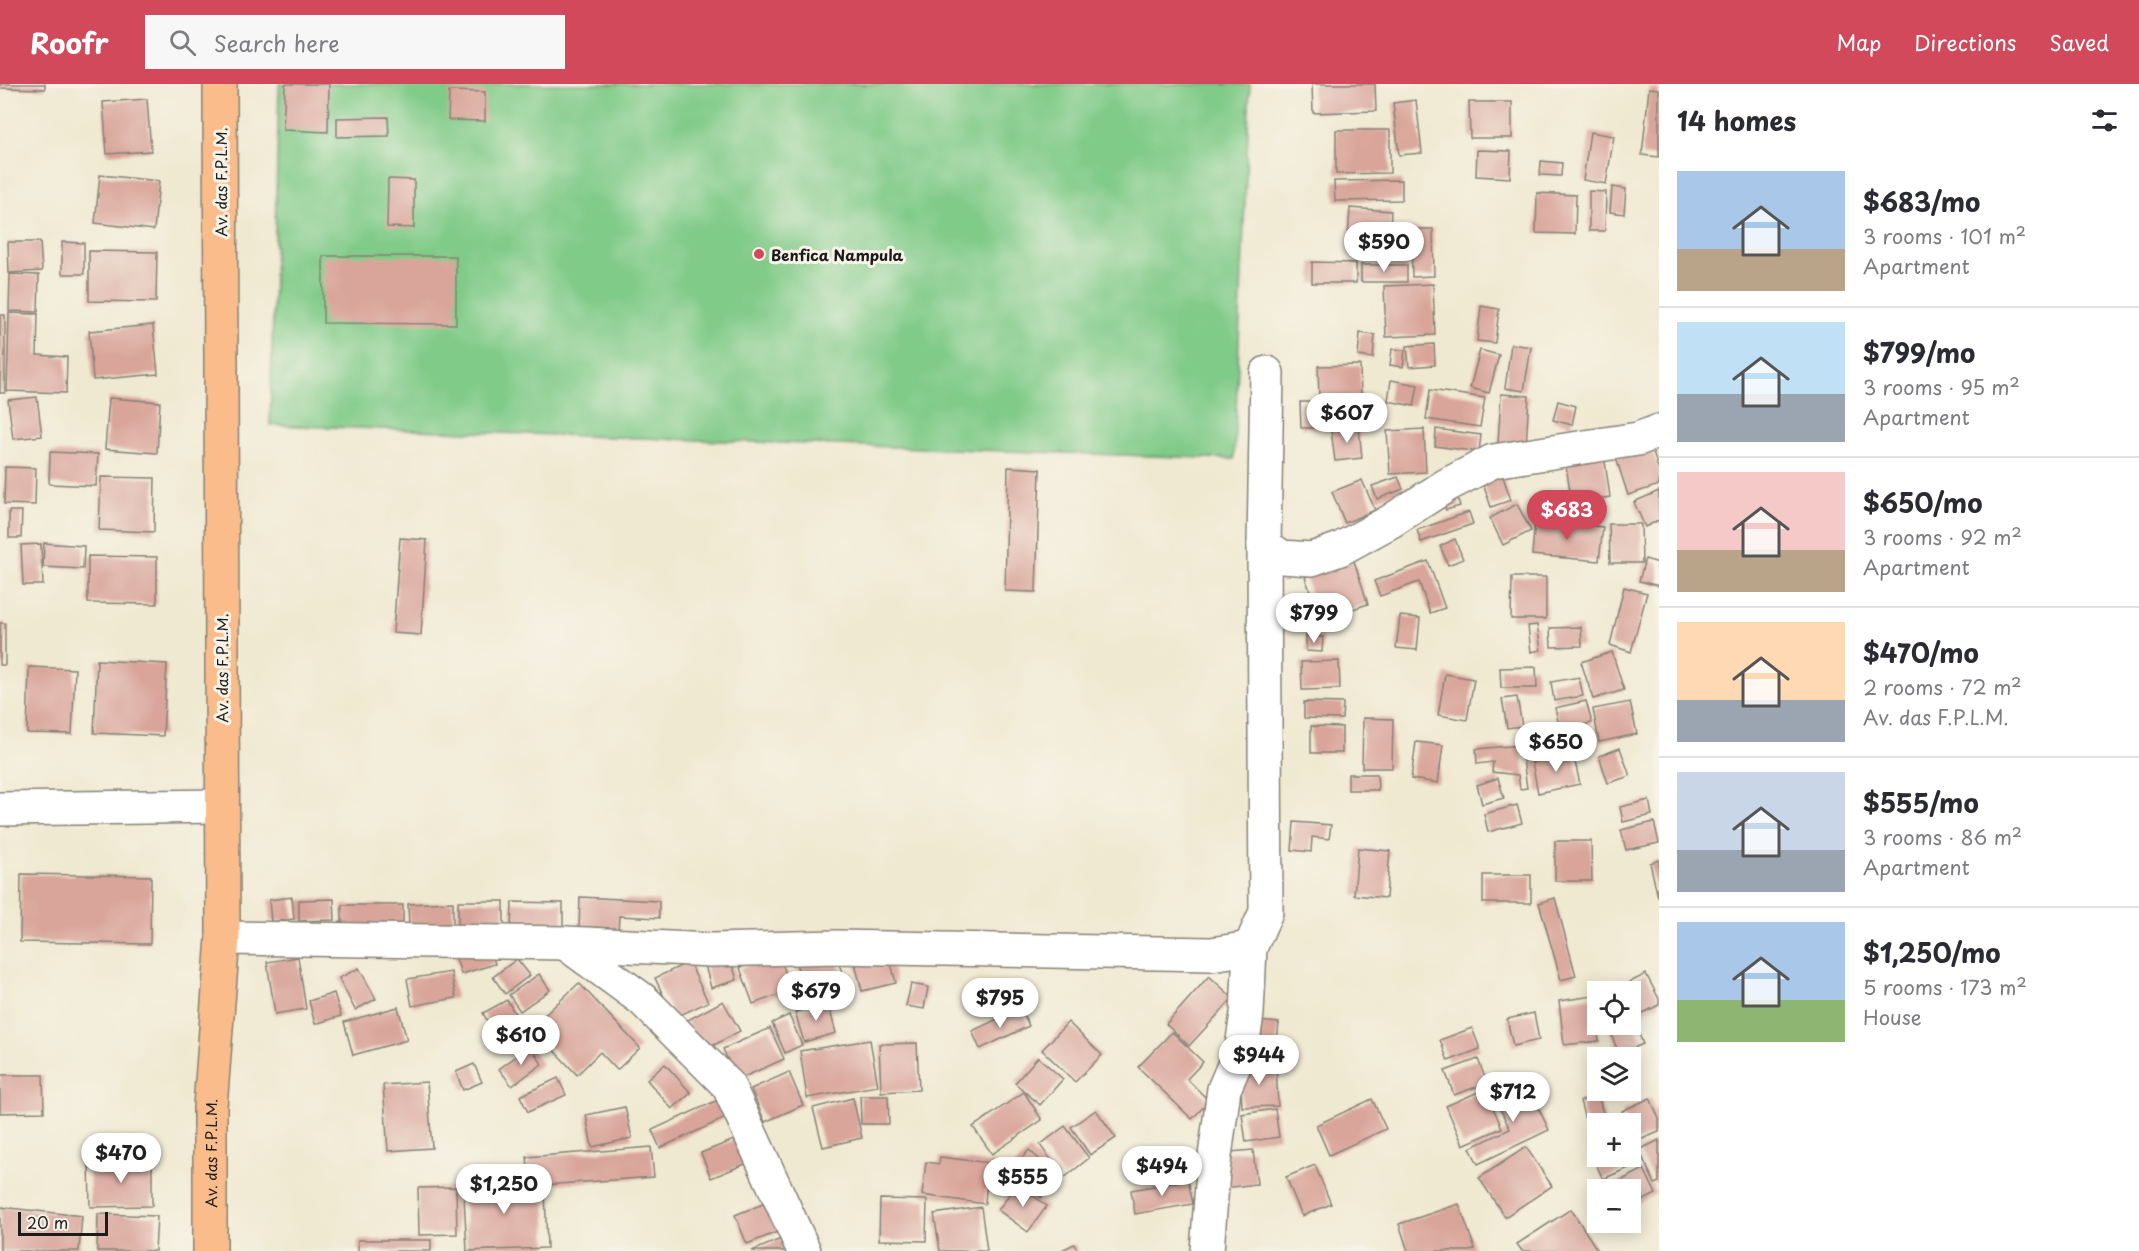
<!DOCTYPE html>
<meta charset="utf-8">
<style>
body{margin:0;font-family:"Playpen Sans",sans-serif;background:#f7f7f7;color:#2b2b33;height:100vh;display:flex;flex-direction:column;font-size:22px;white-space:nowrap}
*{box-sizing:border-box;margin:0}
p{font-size:20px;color:#7c7c81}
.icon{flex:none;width:33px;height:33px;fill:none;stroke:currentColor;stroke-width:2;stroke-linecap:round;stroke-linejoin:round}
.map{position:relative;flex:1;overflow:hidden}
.sheet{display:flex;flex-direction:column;background:#fff;width:480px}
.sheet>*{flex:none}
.tools{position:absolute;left:1587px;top:897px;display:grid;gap:12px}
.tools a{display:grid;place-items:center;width:54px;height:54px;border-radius:0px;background:#fff;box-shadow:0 3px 15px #0003;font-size:30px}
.scale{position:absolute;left:18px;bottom:15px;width:90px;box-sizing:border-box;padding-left:6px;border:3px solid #1c1c1c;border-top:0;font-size:16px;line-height:21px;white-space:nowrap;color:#1c1c1c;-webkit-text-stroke:4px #f7f3e8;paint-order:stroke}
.price{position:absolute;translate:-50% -51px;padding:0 14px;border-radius:21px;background:#fff;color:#222;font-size:20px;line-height:39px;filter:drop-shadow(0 2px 3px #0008)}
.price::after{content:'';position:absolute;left:50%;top:36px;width:18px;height:14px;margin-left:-9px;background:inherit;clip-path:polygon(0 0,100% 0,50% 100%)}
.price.current{background:#d1495b;color:#fff}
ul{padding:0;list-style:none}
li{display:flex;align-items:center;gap:18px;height:150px;padding:0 18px}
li+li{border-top:2px solid #e1e1e2}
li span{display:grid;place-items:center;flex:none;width:168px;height:120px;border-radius:0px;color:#555}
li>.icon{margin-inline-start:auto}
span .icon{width:72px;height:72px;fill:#fffc;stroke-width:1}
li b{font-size:26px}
h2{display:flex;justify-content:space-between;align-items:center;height:72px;padding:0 18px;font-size:26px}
header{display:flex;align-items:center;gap:36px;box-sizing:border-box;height:84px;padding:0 30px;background:#d1495b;color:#fff}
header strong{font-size:28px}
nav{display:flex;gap:33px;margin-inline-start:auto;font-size:21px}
.search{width:420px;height:54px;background:#f7f7f7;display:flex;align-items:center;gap:15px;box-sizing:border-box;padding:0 21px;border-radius:0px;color:#7c7c81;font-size:22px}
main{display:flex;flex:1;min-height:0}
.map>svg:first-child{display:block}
.green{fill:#80cb88;stroke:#4e7452;stroke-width:1.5}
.building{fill:#d9a49a}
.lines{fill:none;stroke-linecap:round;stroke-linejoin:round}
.minor-casing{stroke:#868276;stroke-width:36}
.primary-casing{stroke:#868276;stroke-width:36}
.minor{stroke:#fff;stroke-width:33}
.primary{stroke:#f9bc8a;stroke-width:33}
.poi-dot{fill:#d1495b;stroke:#f7f3e8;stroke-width:2}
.labels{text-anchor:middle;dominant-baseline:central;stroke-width:6;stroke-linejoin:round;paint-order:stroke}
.street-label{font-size:15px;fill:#1c1c1c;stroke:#f7f3e8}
.poi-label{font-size:15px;font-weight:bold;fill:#1c1c1c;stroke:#f7f3e8;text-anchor:start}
</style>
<header>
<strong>Roofr</strong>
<div class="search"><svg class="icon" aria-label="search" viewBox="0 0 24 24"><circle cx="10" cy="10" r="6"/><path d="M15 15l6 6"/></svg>Search here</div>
<nav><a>Map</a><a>Directions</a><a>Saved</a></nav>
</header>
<main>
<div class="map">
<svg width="1659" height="1167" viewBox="0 0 1659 1167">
<rect width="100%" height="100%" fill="#f7f3e8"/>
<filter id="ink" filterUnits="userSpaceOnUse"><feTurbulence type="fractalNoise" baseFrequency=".0167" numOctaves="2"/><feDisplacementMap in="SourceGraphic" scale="12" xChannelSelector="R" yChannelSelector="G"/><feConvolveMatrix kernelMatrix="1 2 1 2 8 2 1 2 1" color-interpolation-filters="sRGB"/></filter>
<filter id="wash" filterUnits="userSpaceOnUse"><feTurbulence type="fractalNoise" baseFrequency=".008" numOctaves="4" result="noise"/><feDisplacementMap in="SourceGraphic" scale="24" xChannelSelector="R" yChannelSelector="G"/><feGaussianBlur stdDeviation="1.35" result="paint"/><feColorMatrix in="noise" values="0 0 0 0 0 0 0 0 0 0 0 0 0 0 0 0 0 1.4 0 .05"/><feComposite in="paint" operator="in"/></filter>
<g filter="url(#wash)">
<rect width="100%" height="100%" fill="#f0e9d1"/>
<!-- green -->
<path class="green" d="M279,0H1250L1234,375L270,341Z"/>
<g id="blocks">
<!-- building -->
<g class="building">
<path d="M0,0H45V5L0,4Z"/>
<path d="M285,0H329L328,48L283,46Z"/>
<path d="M1312,0H1375L1376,27L1313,29Z"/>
<path d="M1649,4L1659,5V73L1642,71Z"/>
<path d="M449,7L485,8V37L448,36Z"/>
<path d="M147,15L151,67L107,70L103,18Z"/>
<path d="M1416,16L1422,69L1399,71L1393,19Z"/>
<path d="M1469,18H1512V54H1470Z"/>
<path d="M388,33L389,52L337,53V34Z"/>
<path d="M1336,46H1390V89L1336,90Z"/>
<path d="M1590,48L1614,52L1606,100L1583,96Z"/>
<path d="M1477,66L1511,67L1510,94L1476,92Z"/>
<path d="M1541,77L1562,79L1561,92L1540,91Z"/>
<path d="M100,91L159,97L154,146L95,139Z"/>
<path d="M388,95L414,96V144L387,143Z"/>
<path d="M1402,96V116L1335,117L1334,97Z"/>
<path d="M1612,103L1626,105L1624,130L1610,128Z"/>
<path d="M1589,107L1606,108L1605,147H1589Z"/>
<path d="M1537,109L1576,111L1575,150L1536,149Z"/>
<path d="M1350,124L1391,127L1389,171L1347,169Z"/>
<path d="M1411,145H1433L1434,192L1412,193Z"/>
<path d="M8,158H40L42,187L9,189Z"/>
<path d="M62,158L84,159V190H62Z"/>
<path d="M89,167L157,168L156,218L89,217Z"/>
<path d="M323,172H456V240L323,239Z"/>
<path d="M1312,178L1356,179V199H1312Z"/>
<rect x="1361" y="181" width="46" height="17"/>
<path d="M10,190L39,191L38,228L9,227Z"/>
<path d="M1433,200L1435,251L1386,253L1384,202Z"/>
<path d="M1481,222L1499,225L1495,259L1477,257Z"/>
<path d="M9,229L38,230L37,271L67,273L66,309L7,307Z"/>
<rect x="0" y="231" width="5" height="78"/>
<path d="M153,241L158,290L93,296L89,247Z"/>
<path d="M1360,249L1375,251L1373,274L1358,272Z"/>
<path d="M1434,260L1435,281L1409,283L1407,262Z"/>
<path d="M1511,260L1531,263L1524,307L1505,304Z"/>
<path d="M1392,265L1405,266L1403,283L1390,281Z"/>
<path d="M1480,266L1499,271L1489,309L1470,304Z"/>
<path d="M1360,281L1361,313H1319L1318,282Z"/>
<path d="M1391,296L1418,301L1414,322L1388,317Z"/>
<path d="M1430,306L1485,314L1480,343L1426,335Z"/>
<path d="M1501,310L1529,312L1526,362L1498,360Z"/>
<path d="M37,313L42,352L13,355L8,316Z"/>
<path d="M109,314L160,318L157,369L105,365Z"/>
<path d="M1558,317L1576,322L1572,341L1553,336Z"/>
<path d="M1300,318H1319L1320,344H1301Z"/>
<path d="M1359,344L1362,374L1335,377L1331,346Z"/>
<path d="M1424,345L1426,388L1390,390L1387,347Z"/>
<path d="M1436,345L1481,351L1479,368L1435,362Z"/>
<path d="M1651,362L1659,387V401L1628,411L1616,374Z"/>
<path d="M50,368L98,370L96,402L49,400Z"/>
<path d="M1604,370L1610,413L1572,419L1565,376Z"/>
<path d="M5,383L36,384L35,421L4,420Z"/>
<path d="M1008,383L1040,385L1036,508L1005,507Z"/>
<path d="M1501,387L1511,416L1491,423L1481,394Z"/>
<path d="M101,393L155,394L154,448L99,446Z"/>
<path d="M1398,393L1403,405L1377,415L1372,402Z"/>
<path d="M1362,396L1375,426L1345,439L1332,408Z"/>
<path d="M1659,407V436L1645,443L1634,418Z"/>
<path d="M1456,409L1460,422L1446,426L1442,414Z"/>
<path d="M1517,420L1531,447L1503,461L1490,434Z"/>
<path d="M9,427H22L21,454H9Z"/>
<path d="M1469,428L1473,440L1421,458L1417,446Z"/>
<path d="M1535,436L1603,443L1599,477L1532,471Z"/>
<path d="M1609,440H1641L1642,479H1610Z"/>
<path d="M400,454L427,456L421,551L393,549Z"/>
<path d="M1455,455L1463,475L1448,481L1440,462Z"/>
<path d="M44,459L84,462L83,485L43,483Z"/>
<path d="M41,460L43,501H23L21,461Z"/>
<path d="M88,472L157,473V520L88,519Z"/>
<path d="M1645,475L1659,479V502L1639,497Z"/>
<path d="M1354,477L1368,520L1320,536L1305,493Z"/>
<path d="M1428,477L1445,524L1430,529L1419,498L1380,512L1374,497Z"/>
<path d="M1512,493H1546V535H1511Z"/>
<path d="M1624,503L1647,509L1631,568L1610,561Z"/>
<path d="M1400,532L1420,534L1417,566L1396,564Z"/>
<rect x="0" y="539" width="5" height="42"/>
<path d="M1537,541L1541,566L1531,568L1528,542Z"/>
<path d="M1581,543L1582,562L1551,563L1550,544Z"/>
<path d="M1306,552L1323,553L1322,568L1306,567Z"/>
<path d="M1612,568L1624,606L1593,615L1581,578Z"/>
<path d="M97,576L167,580L163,652L94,649Z"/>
<path d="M1339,577L1340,605L1302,606L1301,578Z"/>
<path d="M29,583L75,585L72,650L27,649Z"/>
<path d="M1536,583L1537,604H1501L1500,584Z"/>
<path d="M1445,590L1474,595L1467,636L1438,631Z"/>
<path d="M1579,593L1583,612L1554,617L1551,598Z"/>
<path d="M1517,613L1522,642L1507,644L1502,615Z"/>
<path d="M1586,617L1592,639L1570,644L1572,652L1562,654L1555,624Z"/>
<path d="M1304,618L1343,619L1342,635L1304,634Z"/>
<path d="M1630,618L1637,650L1599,658L1593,625Z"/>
<path d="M1363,634L1393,635L1392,684H1362Z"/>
<path d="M1311,642L1342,643V669H1311Z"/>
<path d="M1416,658L1443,661L1438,699L1411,695Z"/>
<path d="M1521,661L1527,704L1520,705L1518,691L1492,688L1493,678L1477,680L1476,665Z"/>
<path d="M1620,664L1630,692L1608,699L1599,672Z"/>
<path d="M1573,669L1580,700L1538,709L1532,678Z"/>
<path d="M1348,690H1377L1378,706H1348Z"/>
<path d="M1498,694L1504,714L1482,720L1477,701Z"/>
<path d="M1649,716L1652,731L1623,738L1620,723Z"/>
<path d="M1517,721L1522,739L1488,748L1484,730Z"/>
<path d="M1294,738L1331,741L1329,755L1312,753L1311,768L1292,766Z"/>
<path d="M1654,738L1659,759L1626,766L1621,746Z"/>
<path d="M1555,757H1591L1592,797H1555Z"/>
<path d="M1358,764L1390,767L1386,814L1354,811Z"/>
<path d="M1659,776V813H1658L1650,779Z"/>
<path d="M21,790L151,792L150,860L20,858Z"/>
<rect x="1483" y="791" width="48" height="28"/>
<path d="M292,813L294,835L271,838L269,816Z"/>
<path d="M580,813L659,817V834L619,832L618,848L579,846Z"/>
<path d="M1555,814L1576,892L1561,896L1539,819Z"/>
<path d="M334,815L335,836L299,837V816Z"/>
<rect x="458" y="817" width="46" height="26"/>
<path d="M453,818V841L409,843L408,820Z"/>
<path d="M512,818L563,819V846L511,845Z"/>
<rect x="342" y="821" width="61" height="22"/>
<path d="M489,860L495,880L461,890L455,871Z"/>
<path d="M833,866L847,900L810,915L796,880Z"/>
<path d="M888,867L896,899L862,907L854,875Z"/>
<path d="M729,869L737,896L711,904L704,877Z"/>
<path d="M778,869L792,906L753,920L740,884Z"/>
<path d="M298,873L306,925L275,930L267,878Z"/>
<path d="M517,875L530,891L505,910L493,893Z"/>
<path d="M689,878L708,918L674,934L655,894Z"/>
<path d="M359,884L376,915L355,926L339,894Z"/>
<path d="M451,888L456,914L412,922L407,895Z"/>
<path d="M539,890L550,906L520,927L509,911Z"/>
<path d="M1646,890L1659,915V921L1639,931L1630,914V908H1627L1624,901Z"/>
<path d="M1209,892L1233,914L1189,962L1166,940Z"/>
<path d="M579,899L640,964L617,986L600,968L577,991L532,943Z"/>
<path d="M911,900L928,903L924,925L906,922Z"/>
<path d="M334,909L341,932L315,940L309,917Z"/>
<path d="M1593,912L1599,957L1564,961L1559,917Z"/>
<path d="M507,916L517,933L492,946L483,929Z"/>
<path d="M723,917L740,947L703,967L686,937Z"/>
<path d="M828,919L836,949L804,958L795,928Z"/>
<path d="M398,923L407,956L353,971L344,938Z"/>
<path d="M1021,924L1029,942L980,965L972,947Z"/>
<path d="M1534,929L1539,956L1513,962L1507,935Z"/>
<path d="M789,931L802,961L785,969L772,939Z"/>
<path d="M1633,935L1643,960L1619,970L1609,945L1620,940H1630V936Z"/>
<path d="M1248,936L1279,939L1275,975L1244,971Z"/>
<path d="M1068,938L1102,971L1075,998L1042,966Z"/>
<path d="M770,944L784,975L737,996L723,965Z"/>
<path d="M1472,944L1480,965L1448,977L1440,956Z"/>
<path d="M1172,948L1203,978L1187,995L1209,1017L1192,1035L1138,983Z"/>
<path d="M870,956L878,1002L807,1014L800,967Z"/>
<path d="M917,959L919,1006L881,1008L879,960Z"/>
<path d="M530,962L542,980L512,1002L499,985Z"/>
<path d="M1038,973L1063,995L1040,1021L1015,999Z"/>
<path d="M1478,975L1487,999L1454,1011L1445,987Z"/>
<path d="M474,980L482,998L463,1006L456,988Z"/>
<path d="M665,980L691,1009L672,1025L647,996Z"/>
<path d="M1276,981L1278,1022L1242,1023L1240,983Z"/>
<path d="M789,988L803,1021L765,1038L751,1005Z"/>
<path d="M0,991H43L44,1028L0,1029Z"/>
<path d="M558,994L566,1011L528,1028L520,1012Z"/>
<path d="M427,998L432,1064L388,1067L383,1001Z"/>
<path d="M1526,998L1549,1046L1478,1080L1470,1064L1510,1045L1494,1013Z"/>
<path d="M1485,1005L1502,1044L1463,1061L1446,1022Z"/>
<path d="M1024,1008L1042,1036L992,1070L973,1043Z"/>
<path d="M1598,1011L1606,1040H1598V1047L1589,1050L1580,1017Z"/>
<path d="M860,1012H888L889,1040H861Z"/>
<path d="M853,1014L862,1054L823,1063L813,1024Z"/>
<path d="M1650,1014L1659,1035V1048L1635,1058L1630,1048V1040H1627L1622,1027Z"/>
<path d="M720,1015L728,1033L660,1064L652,1046Z"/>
<path d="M1372,1015L1386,1045L1329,1071L1316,1041Z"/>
<path d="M625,1023L632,1054L592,1063L586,1031Z"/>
<path d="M1275,1025L1279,1053L1246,1058L1242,1030Z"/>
<path d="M1096,1026L1116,1054L1090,1071L1071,1043Z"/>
<path d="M1065,1042L1089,1074L1064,1094L1040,1061Z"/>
<path d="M739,1054L750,1078L711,1094L701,1069Z"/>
<path d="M1659,1056V1098L1655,1100L1639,1066Z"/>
<path d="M1598,1062V1072H1629L1633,1082L1603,1095L1589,1065Z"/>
<path d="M651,1063L654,1093L530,1102L527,1073Z"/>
<path d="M1526,1063L1552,1102L1505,1133L1479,1094Z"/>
<path d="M1029,1066L1059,1093L1041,1114L1010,1087Z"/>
<path d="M1253,1066L1257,1100L1223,1104L1218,1069Z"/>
<path d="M940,1073L998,1080L995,1106L986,1105L985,1120L922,1111L926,1078L939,1080Z"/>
<path d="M89,1077H152V1122L90,1123Z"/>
<path d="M1315,1081L1331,1120L1302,1132L1286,1093Z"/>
<path d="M1644,1085L1656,1110L1630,1123V1106H1614L1612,1101Z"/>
<path d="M524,1091V1108L545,1107L547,1164L467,1167L463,1095Z"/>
<path d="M1188,1096L1193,1120L1135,1130L1131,1106Z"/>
<path d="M1017,1100L1047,1122L1028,1148L998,1126Z"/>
<path d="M456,1103L457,1150L419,1151L418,1104Z"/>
<path d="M880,1115L927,1116L926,1157L879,1156Z"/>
<path d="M768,1118L780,1147L747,1160L735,1131Z"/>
<path d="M1459,1120L1475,1165L1470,1167H1408L1399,1140Z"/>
<path d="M0,1123L82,1132L79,1167H0Z"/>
<path d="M981,1123L987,1167H940L934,1130Z"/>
<path d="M1571,1125L1598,1167H1522L1517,1160Z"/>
<path d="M98,1130L157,1132L155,1167H97Z"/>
<path d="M781,1155L786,1167H752Z"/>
<rect x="358" y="1156" width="73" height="11"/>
<path d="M1074,1160L1078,1167H1060Z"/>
</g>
</g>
</g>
<g filter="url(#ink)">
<use href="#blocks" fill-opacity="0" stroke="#868276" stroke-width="1.5"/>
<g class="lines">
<defs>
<g id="minor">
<path d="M1264,461L1282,473L1312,475L1340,465L1391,437L1447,401L1493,377L1638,355L1659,347"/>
<path d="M0,725L221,722"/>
<path d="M223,854L565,859L711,866L836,863L1211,870L1250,864"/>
<path d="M565,859L643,916L728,1001L804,1167"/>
<path d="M1207,1167L1213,1087L1224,1005L1242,963L1247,930L1250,864L1266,828L1264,461L1267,289"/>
</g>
<g id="primary">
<path id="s1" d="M210,1167V1023L223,854L220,0"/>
</g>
</defs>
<!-- minor casing -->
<use href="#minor" class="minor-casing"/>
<!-- primary casing -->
<use href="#primary" class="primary-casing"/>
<!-- minor -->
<use href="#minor" class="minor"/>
<!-- primary -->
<use href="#primary" class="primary"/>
</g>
</g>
<!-- markers -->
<circle class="poi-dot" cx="759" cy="170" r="6"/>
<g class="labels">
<!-- street labels -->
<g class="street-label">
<text transform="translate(220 98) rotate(-90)">Av. das F.P.L.M.</text>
<text transform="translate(221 584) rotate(-90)">Av. das F.P.L.M.</text>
<text stroke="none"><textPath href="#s1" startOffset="98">Av. das F.P.L.M.</textPath></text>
</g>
<!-- poi labels -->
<g class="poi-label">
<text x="771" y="170">Benfica Nampula</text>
</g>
</g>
</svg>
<div class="tools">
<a><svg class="icon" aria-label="locate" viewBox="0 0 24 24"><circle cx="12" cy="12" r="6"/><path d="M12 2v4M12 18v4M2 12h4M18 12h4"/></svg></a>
<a><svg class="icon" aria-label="layers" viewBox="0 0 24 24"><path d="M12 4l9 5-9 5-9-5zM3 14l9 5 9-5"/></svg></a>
<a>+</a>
<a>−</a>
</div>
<div class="scale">20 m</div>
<b class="price" style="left:1384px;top:189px">$590</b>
<b class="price" style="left:1347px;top:360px">$607</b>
<b class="price current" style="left:1567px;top:457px">$683</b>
<b class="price" style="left:1314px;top:560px">$799</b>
<b class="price" style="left:1556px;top:689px">$650</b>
<b class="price" style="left:816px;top:938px">$679</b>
<b class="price" style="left:1000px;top:945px">$795</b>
<b class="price" style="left:521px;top:982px">$610</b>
<b class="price" style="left:1259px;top:1002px">$944</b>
<b class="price" style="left:1513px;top:1039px">$712</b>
<b class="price" style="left:121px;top:1100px">$470</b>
<b class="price" style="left:1162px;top:1113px">$494</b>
<b class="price" style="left:1023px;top:1124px">$555</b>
<b class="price" style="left:504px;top:1131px">$1,250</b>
</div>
<section class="sheet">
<h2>14 homes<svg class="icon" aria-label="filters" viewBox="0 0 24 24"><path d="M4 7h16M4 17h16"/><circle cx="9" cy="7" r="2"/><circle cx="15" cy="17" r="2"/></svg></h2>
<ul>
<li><span style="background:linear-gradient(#a9c7e8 65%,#b9a48a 0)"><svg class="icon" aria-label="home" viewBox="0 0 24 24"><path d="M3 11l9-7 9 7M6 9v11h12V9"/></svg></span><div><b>$683/mo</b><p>3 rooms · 101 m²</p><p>Apartment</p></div></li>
<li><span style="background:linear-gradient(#bfe0f5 60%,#9aa5b1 0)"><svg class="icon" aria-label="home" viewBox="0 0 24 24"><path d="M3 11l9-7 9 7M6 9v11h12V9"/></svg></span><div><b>$799/mo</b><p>3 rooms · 95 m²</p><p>Apartment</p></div></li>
<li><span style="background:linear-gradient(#f6c9c9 65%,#b9a48a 0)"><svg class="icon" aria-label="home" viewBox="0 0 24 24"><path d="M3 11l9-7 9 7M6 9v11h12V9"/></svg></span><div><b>$650/mo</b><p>3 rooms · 92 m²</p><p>Apartment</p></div></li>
<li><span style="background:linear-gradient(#ffd9b3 65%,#9aa5b1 0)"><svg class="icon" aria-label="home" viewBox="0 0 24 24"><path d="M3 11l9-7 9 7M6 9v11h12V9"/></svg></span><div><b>$470/mo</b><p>2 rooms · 72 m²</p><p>Av. das F.P.L.M.</p></div></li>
<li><span style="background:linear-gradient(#c9d6e8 65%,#9aa5b1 0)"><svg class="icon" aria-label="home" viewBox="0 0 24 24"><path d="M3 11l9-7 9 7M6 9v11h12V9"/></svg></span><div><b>$555/mo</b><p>3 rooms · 86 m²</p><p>Apartment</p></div></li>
<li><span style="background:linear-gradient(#a9c7e8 65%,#8fb573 0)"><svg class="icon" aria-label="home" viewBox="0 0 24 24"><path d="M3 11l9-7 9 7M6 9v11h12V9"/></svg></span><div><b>$1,250/mo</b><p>5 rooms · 173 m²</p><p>House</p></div></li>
</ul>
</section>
</main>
